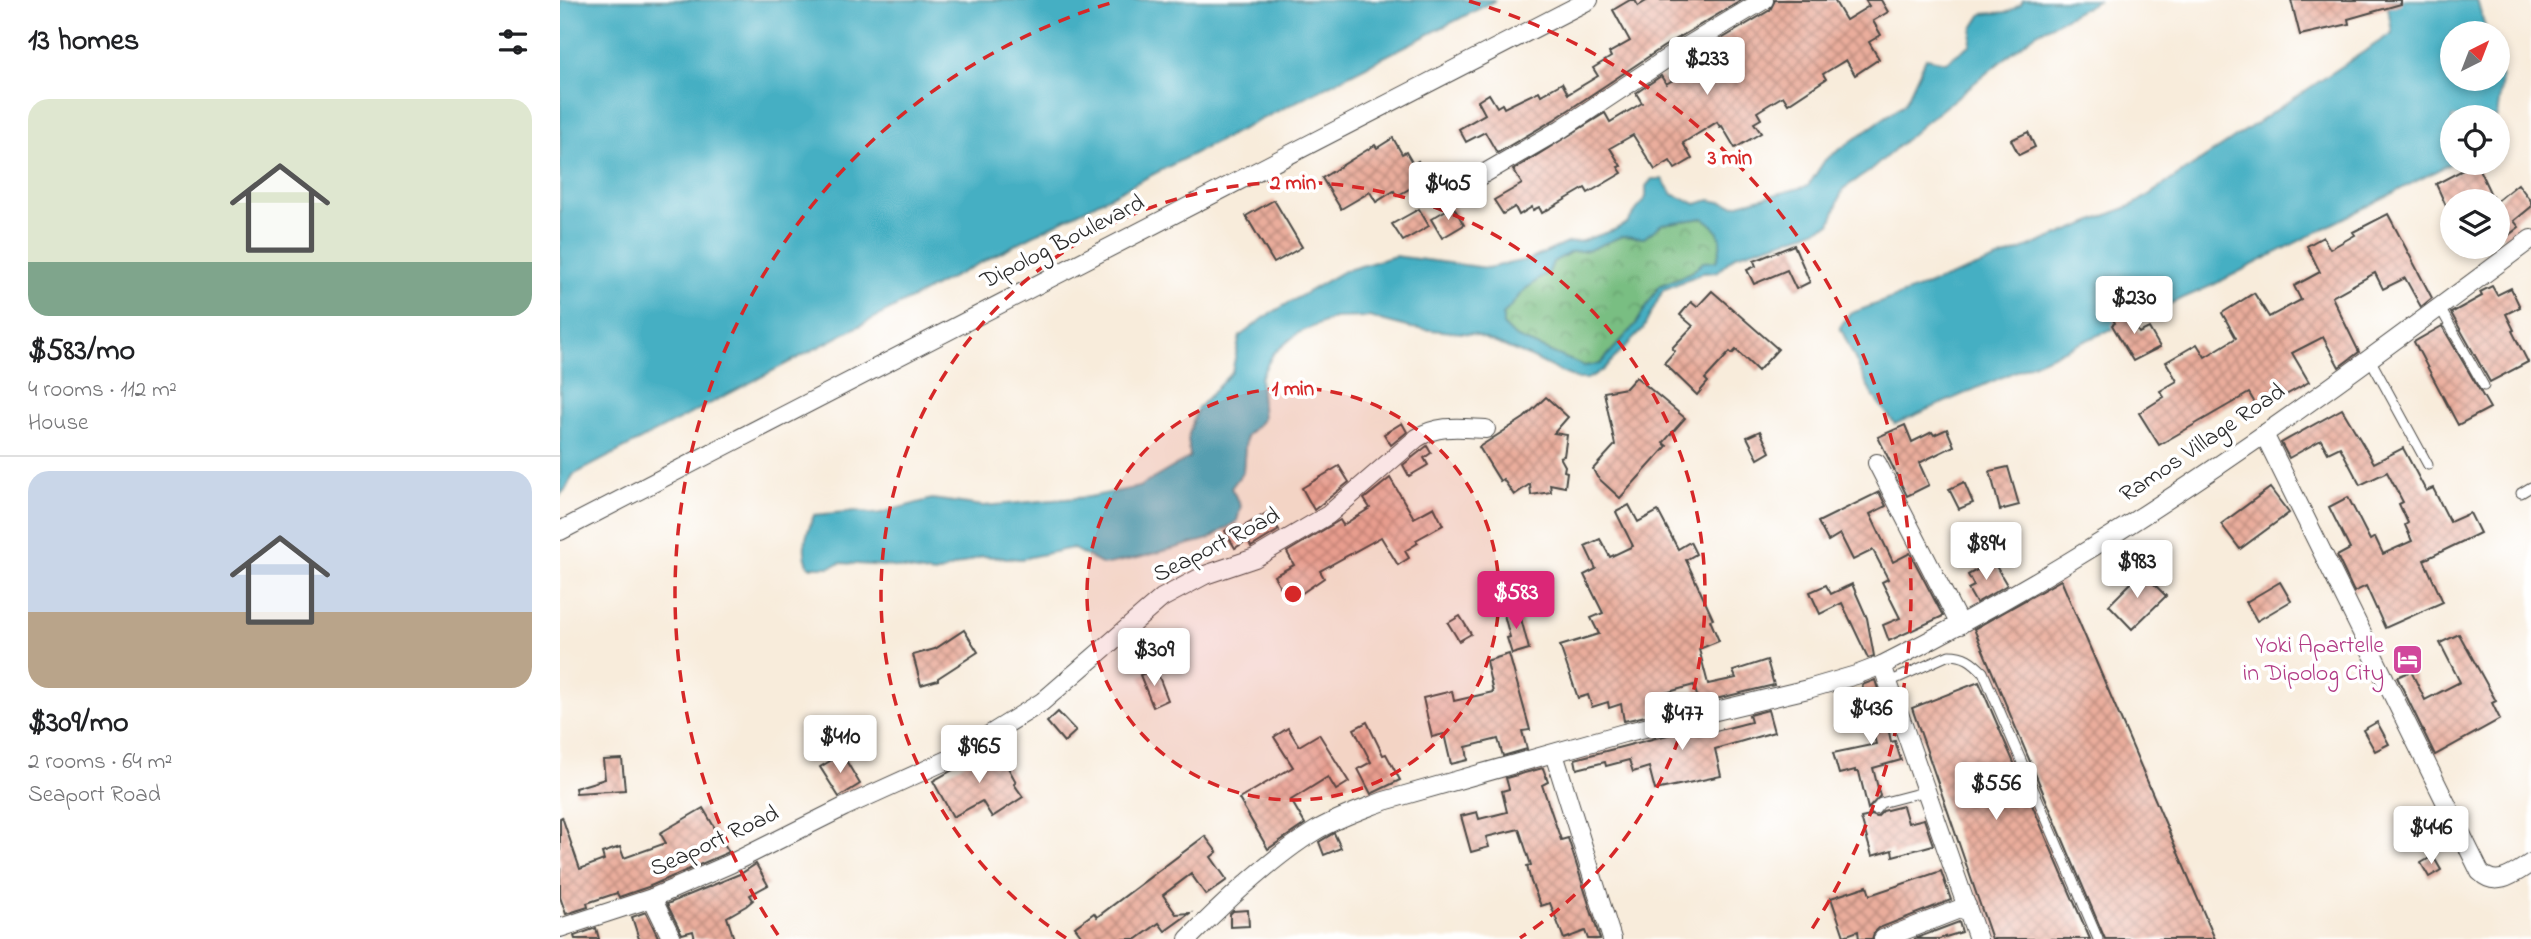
<!DOCTYPE html>
<meta charset="utf-8">
<style>
body{margin:0;font-family:"Indie Flower",sans-serif;background:#f6f6f6;color:#202124;height:100vh;display:flex;flex-direction:column;font-size:26px;white-space:nowrap}
*{box-sizing:border-box;margin:0}
p{font-size:23px;color:#757577}
.icon{flex:none;width:38px;height:38px;fill:none;stroke:currentColor;stroke-width:2;stroke-linecap:round;stroke-linejoin:round}
.map{position:relative;flex:1;overflow:hidden}
.drawer{display:flex;flex-direction:column;background:#fff;width:560px}
.drawer>*{flex:none}
.needle{width:46px;rotate:42deg}
.tools{position:absolute;left:1880px;top:21px;display:grid;gap:14px}
.tools a{display:grid;place-items:center;width:70px;height:70px;border-radius:50%;background:#fff;box-shadow:0 4px 10px #0003;font-size:35px}
.price{position:absolute;translate:-50% -60px;padding:0 16px;border-radius:7px;background:#fff;color:#222;font-size:23px;line-height:46px;filter:drop-shadow(0 2px 4px #0008)}
.price::after{content:'';position:absolute;left:50%;top:42px;width:21px;height:16px;margin-left:-10px;background:inherit;clip-path:polygon(0 0,100% 0,50% 100%)}
.price.selected{background:#db2777;color:#fff}
ul{padding:0;list-style:none}
li{display:grid;align-content:center;gap:14px;height:371px;padding:0 28px}
li+li{border-top:2px solid #e0e0e0}
li span{display:grid;place-items:center;height:217px;border-radius:21px;color:#555}
li>.icon{margin-inline-start:auto}
span .icon{width:126px;height:126px;fill:#fffc;stroke-width:1}
li b{font-size:30px}
h2{display:flex;justify-content:space-between;align-items:center;height:84px;padding:0 28px;font-size:30px}
main{display:flex;flex:1;min-height:0}
.map>svg:first-child{display:block}
.forest{fill:url(#forest-crowns);stroke:#527456;stroke-width:2}
.water{fill:#44afc3;stroke:#386d77;stroke-width:2;fill-rule:evenodd}
.building{fill:url(#building-cross-hatch)}
.lines{fill:none;stroke-linecap:round;stroke-linejoin:round}
.service-casing{stroke:#4a4845;stroke-width:11}
.minor-casing{stroke:#4a4845;stroke-width:20}
.service{stroke:#fff;stroke-width:9}
.minor{stroke:#fff;stroke-width:18}
.ring{fill:none;stroke:#d62828;stroke-width:3.5;stroke-dasharray:12 9}
.labels{text-anchor:middle;dominant-baseline:central;stroke-width:7;stroke-linejoin:round;paint-order:stroke}
.street-label{font-size:24px;fill:#2b2b2b;stroke:#fff}
.hotel-label{font-size:24px;fill:#b23c85;stroke:#fff;text-anchor:end}
.centre{fill:#d62828;stroke:#fff;stroke-width:3.5}
.ring-label{font-size:21px;text-anchor:middle;font-weight:bold;fill:#d62828;stroke:#fff;stroke-width:7;stroke-linejoin:round;paint-order:stroke}
</style>
<main>
<section class="drawer">
<h2>13 homes<svg class="icon" aria-label="filters" viewBox="0 0 24 24"><path d="M4 7h16M4 17h16"/><circle cx="9" cy="7" r="2"/><circle cx="15" cy="17" r="2"/></svg></h2>
<ul>
<li><span style="background:linear-gradient(#dfe7d0 75%,#7fa58c 0)"><svg class="icon" aria-label="home" viewBox="0 0 24 24"><path d="M3 11l9-7 9 7M6 9v11h12V9"/></svg></span><div><b>$583/mo</b><p>4 rooms · 112 m²</p><p>House</p></div></li>
<li><span style="background:linear-gradient(#c9d6e8 65%,#b9a48a 0)"><svg class="icon" aria-label="home" viewBox="0 0 24 24"><path d="M3 11l9-7 9 7M6 9v11h12V9"/></svg></span><div><b>$309/mo</b><p>2 rooms · 64 m²</p><p>Seaport Road</p></div></li>
</ul>
</section>
<div class="map">
<svg width="1971" height="939" viewBox="0 0 1971 939">
<defs>
<pattern id="forest-crowns" width="20" height="18" patternUnits="userSpaceOnUse" patternTransform="scale(1.75)"><rect width="20" height="18" fill="#79be82"/><path d="M2 6a3 3 0 1 1 6 0M12 15a3 3 0 1 1 6 0" fill="none" stroke="#639b6b"/></pattern>
<pattern id="building-cross-hatch" width="8" height="8" patternUnits="userSpaceOnUse" patternTransform="scale(1.75)"><rect width="8" height="8" fill="#eaad9c"/><path d="M0 0l8 8M0 8l8-8" fill="none" stroke="#be8d7f"/></pattern>
</defs>
<rect width="100%" height="100%" fill="#fff"/>
<filter id="ink" filterUnits="userSpaceOnUse"><feTurbulence type="fractalNoise" baseFrequency=".0143" numOctaves="2"/><feDisplacementMap in="SourceGraphic" scale="14" xChannelSelector="R" yChannelSelector="G"/><feConvolveMatrix kernelMatrix="1 2 1 2 8 2 1 2 1" color-interpolation-filters="sRGB"/></filter>
<filter id="wash" filterUnits="userSpaceOnUse"><feTurbulence type="fractalNoise" baseFrequency=".00686" numOctaves="4" result="noise"/><feDisplacementMap in="SourceGraphic" scale="28" xChannelSelector="R" yChannelSelector="G"/><feGaussianBlur stdDeviation="1.57" result="paint"/><feColorMatrix in="noise" values="0 0 0 0 0 0 0 0 0 0 0 0 0 0 0 0 0 1.4 0 .05"/><feComposite in="paint" operator="in"/></filter>
<g filter="url(#wash)">
<rect width="100%" height="100%" fill="#f8ecdb"/>
<!-- forest -->
<path class="forest" d="M1143,218C1163,230 1165,242 1156,261L1143,263L1132,272L1099,286L1076,324L1040,364L1024,366L955,337L943,325V315L964,290L989,272L993,262L1011,252L1029,250L1062,236L1084,238L1102,224Z"/>
<!-- water -->
<g class="water">
<path d="M0,0H936L466,239L13,475L6,489L0,495Z"/>
<path d="M1463,0H1539L1475,34L1361,126L1310,171L1283,189L1270,224L1242,235L1176,255L1157,272L1142,273L1103,290L1083,329L1043,370L1027,379H1018L1003,373L971,357L913,334L851,328L809,317L774,318L738,333L713,354L700,378L703,419L686,436L683,472L671,488L681,506L677,521L649,539L578,558L543,565L512,548L461,559L422,556L375,574L327,566L281,563L269,567H249C240,548 247,533 254,515L295,511L317,514L372,499L423,506L529,497L579,487L630,457L628,437L637,409L672,372L680,336L708,315L784,271L835,256L927,268L971,259L1007,243L1022,241L1054,230L1067,223L1086,197V186L1092,179H1102L1112,194L1136,204L1150,200L1175,205L1248,186L1265,160L1345,103L1366,58L1386,62L1410,45L1413,28L1422,14L1448,12L1461,4ZM1143,218C1162,229 1164,243 1156,261L1143,262L1132,272L1099,286L1076,324L1040,364L1024,366L955,337L943,325V315L964,290L989,272L993,262L1011,252L1029,250L1062,236L1084,238L1102,224Z"/>
<path d="M1827,0H1917L1927,33H1892V79H1937V64L1942,79L1937,117H1892V163L1653,285L1335,424L1311,393L1280,327L1289,314L1454,253L1575,204L1832,33Z"/>
</g>
<g id="blocks">
<!-- building -->
<g class="building">
<path d="M1070,0H1075L1078,6L1088,0H1182L1103,47L995,119L937,153L925,132L906,142L899,129L925,114L918,101L929,94L937,107L942,104L944,108L979,91L981,95L1002,83L1008,94L1038,76L1033,68L1051,57L1049,53L1070,41L1053,10Z"/>
<path d="M1215,0H1274L1286,20L1309,6L1305,0H1321L1328,12L1313,21L1321,35L1309,42L1319,59L1295,75L1286,60L1263,74L1266,79L1228,104L1223,96L1197,112L1201,119L1194,123L1201,133L1175,148L1162,126L1160,127L1157,122L1123,143L1132,159L1115,169L1110,161L1095,170L1073,135L1050,148L1061,166L1058,167L1062,173L1028,193L1025,188L982,213L979,207L973,210L972,207L959,215L955,207L943,214L934,200L962,184L953,170L1045,113L1050,122L1082,103L1076,93L1101,76L1106,84L1134,68L1128,59L1210,10Z"/>
<path d="M1731,0H1841V4L1788,19L1789,24L1740,35Z"/>
<path d="M1468,132L1475,147L1459,155L1451,140Z"/>
<path d="M833,138L842,154L846,152L853,164L858,161L868,178L837,196L834,191L816,202L810,192L781,209L762,178L815,145L817,148Z"/>
<path d="M1916,163L1934,201H1892V204L1886,206L1876,184Z"/>
<path d="M1958,184L1971,201V207L1954,221L1959,227L1945,238L1937,227V201Z"/>
<path d="M714,200L742,247L714,263L686,216Z"/>
<path d="M893,206L904,225L882,238L871,219Z"/>
<path d="M859,209L869,226L843,241L832,224Z"/>
<path d="M1828,214L1872,298L1861,307L1845,278L1823,289L1815,273L1772,297L1799,352L1779,367L1763,337L1732,353L1749,382L1699,410L1689,393L1599,445L1579,413L1604,397L1600,391L1617,381L1606,362L1637,344L1645,357L1676,338L1662,313L1694,293L1709,317L1741,300L1734,286L1760,272L1747,246L1763,237L1770,249L1795,235L1793,232Z"/>
<path d="M1234,245L1250,282L1236,289L1227,270L1194,284L1187,270L1196,266L1194,261Z"/>
<path d="M1932,286L1937,295L1951,288L1960,307L1946,314L1954,330L1952,331L1968,362L1930,382L1891,313L1922,296L1920,292Z"/>
<path d="M1152,291L1218,349L1198,371L1176,350L1172,354L1170,352L1145,379L1148,382L1137,395L1104,363L1115,351L1112,348L1133,326L1120,315L1131,302L1137,307Z"/>
<path d="M1565,308L1579,333L1589,328L1600,347L1573,361L1552,325L1555,323L1551,316Z"/>
<path d="M1882,326L1930,408L1898,425L1854,342Z"/>
<path d="M1076,377L1125,418L1103,443L1107,446L1060,498L1037,477L1033,469L1055,445L1044,392L1066,388Z"/>
<path d="M986,397L1008,417L994,433L1007,435L1004,456L1000,457L1005,466L1004,471L1007,472L1005,487L990,484L991,492L971,495L970,484L954,495L943,479L940,481L919,447L964,418Z"/>
<path d="M1782,409L1814,463L1843,448L1866,491L1873,488L1890,522L1910,513L1920,533L1864,560L1883,602L1825,628L1806,586L1794,592L1777,556L1790,549L1769,507L1788,497L1810,540L1815,537L1823,554L1852,541L1845,525L1848,523L1839,504L1843,502L1827,472L1800,485L1780,447L1768,453L1761,440L1729,458L1721,443Z"/>
<path d="M842,423L847,432L831,445L824,434Z"/>
<path d="M1345,425L1352,442L1372,432L1374,435L1387,429L1394,446L1359,463L1369,485L1347,496L1318,437Z"/>
<path d="M1200,431L1210,452L1198,459L1187,437Z"/>
<path d="M867,446L871,453L864,458L868,465L849,476L843,465Z"/>
<path d="M779,466L789,482L754,510L742,488Z"/>
<path d="M1448,467L1459,505L1440,510L1430,471Z"/>
<path d="M830,478L854,518L874,507L883,525L856,540L858,543L845,551L849,558L838,565L821,537L760,571L764,578L729,602L714,576L734,565L727,552L780,520L783,525L810,508L804,499Z"/>
<path d="M1404,482L1413,503L1399,509L1389,489Z"/>
<path d="M1710,488L1729,513L1680,549L1661,524Z"/>
<path d="M1319,492L1326,506L1310,514L1333,562L1350,553L1383,616L1329,641L1323,625L1340,618L1322,582L1328,579L1313,550L1293,560L1280,534L1268,541L1258,522Z"/>
<path d="M1069,505L1078,522L1098,511L1118,549L1130,542L1136,554L1126,560L1153,619L1150,620L1159,641L1139,649L1148,684L1176,678L1173,671L1207,660L1214,685L1139,703L1134,685L1094,696L1098,713L1064,721L1061,704L1049,708L1048,702L1032,707L1028,695L1018,698L1000,646L1039,634L1031,618L1043,613L1024,575L1036,569L1025,546L1040,539L1050,557L1073,546L1056,512Z"/>
<path d="M708,512L719,530L691,547L688,540L675,548L665,531L676,524L679,529Z"/>
<path d="M1433,561L1447,585L1416,603L1408,589L1414,586L1408,575Z"/>
<path d="M1582,572L1606,596L1572,629L1549,605Z"/>
<path d="M1501,580L1655,939H1545L1414,629Z"/>
<path d="M1720,582L1731,601L1697,621L1686,602Z"/>
<path d="M1292,584L1307,618L1314,656L1308,658L1282,603L1260,614L1250,592L1266,585L1271,594Z"/>
<path d="M972,585L990,600L982,611L963,595Z"/>
<path d="M958,607L969,649L952,654L947,638L950,637L943,611Z"/>
<path d="M900,616L911,634L899,641L888,623Z"/>
<path d="M404,630L418,652L378,678V680L361,685L353,655L375,649Z"/>
<path d="M1899,634L1936,701L1932,703L1940,719L1875,755L1837,677L1851,671L1865,700L1900,682L1880,643Z"/>
<path d="M949,654L970,730L962,731L967,749L943,756L938,739L906,747L908,760L891,764L884,734L872,737L863,698L892,691L894,701L933,692L926,661Z"/>
<path d="M596,669L608,700L593,707L580,675Z"/>
<path d="M1315,680L1324,707L1331,742L1335,741L1341,760L1313,768L1320,796L1308,809L1299,772H1295V770L1279,774L1273,753L1316,744L1302,685Z"/>
<path d="M1419,682L1530,939H1432L1352,708Z"/>
<path d="M1208,710L1214,732L1155,749L1161,776L1095,790L1089,767L1073,772L1069,760L1046,766L1045,762L1017,769L1015,759L1146,725L1148,733L1191,722L1189,715Z"/>
<path d="M498,712L516,731L504,742L487,722Z"/>
<path d="M807,722L823,755L826,754L840,780L811,794L798,769L811,762L794,729Z"/>
<path d="M1817,722L1829,744L1815,751L1803,730Z"/>
<path d="M728,728L739,746L759,734L789,782L776,790L768,777L731,800L745,824L708,849L679,799L733,767L714,737Z"/>
<path d="M436,746L456,782L454,784L463,797L432,817L422,801L393,817L373,781Z"/>
<path d="M282,754L300,784L279,797L260,767Z"/>
<path d="M62,759L65,790L16,793L15,788L45,779L43,760Z"/>
<path d="M983,768L988,782L982,785L1001,840L1008,838L1040,939H1028L1025,931L1004,939L990,903L981,906L971,882L967,866L971,865L959,829L926,837L929,847L911,852L901,816L917,812L919,819L947,812L942,791L949,789L946,778Z"/>
<path d="M1343,806L1348,823L1364,819L1373,845L1333,856L1332,850L1312,856L1301,818L1310,816L1309,814L1317,817L1323,811Z"/>
<path d="M143,808L169,852L88,887L59,897L57,893L27,903L28,907L6,914L0,897V818L2,817L20,869L44,860L42,853L60,847L64,858L106,843L100,833Z"/>
<path d="M774,833L781,848L764,855L759,842Z"/>
<path d="M645,836L657,852L651,857L667,880L646,895L631,874L603,895L616,914L630,913L605,931L599,923L577,939H524L515,927L534,913L537,917Z"/>
<path d="M1873,856L1881,870L1869,877L1861,863Z"/>
<path d="M196,864L208,885L190,895L193,900L186,906L167,917L174,939H135L133,931L122,934L107,904L182,873Z"/>
<path d="M1381,871L1391,900L1319,928L1314,933L1312,939H1299L1298,931L1284,936L1271,898L1307,886L1310,895Z"/>
<path d="M688,910L689,926L670,927V914L673,911Z"/>
<path d="M86,912L99,939H79L72,917Z"/>
<path d="M1399,922L1402,932L1379,939H1354Z"/>
<path d="M36,928L39,939H15L14,936Z"/>
</g>
</g>
</g>
<g filter="url(#ink)">
<use href="#blocks" fill-opacity="0" stroke="#4a4845" stroke-width="2"/>
<g class="lines">
<defs>
<g id="service">
<path d="M1880,308L1924,386"/>
<path d="M1810,359L1868,465"/>
<path d="M1961,493L1971,487"/>
<path d="M1329,682L1389,655C1405,655 1412,661 1423,672L1538,939"/>
<path d="M1315,810L1321,803L1367,791"/>
</g>
<g id="minor">
<path d="M882,198L1001,129L1109,57L1204,0"/>
<path d="M1704,434L1920,872C1937,889 1955,873 1971,863"/>
<path d="M1317,463L1400,625"/>
<path d="M0,531L1029,0"/>
<path d="M994,754L1052,939"/>
<path d="M92,898L112,939"/>
<path d="M0,928L92,898L170,864L284,807L392,758L482,702L602,598L645,575L695,558L768,515L857,438C879,424 901,428 926,429"/>
<path d="M628,939C664,903 712,857 755,831C777,818 801,810 824,801L1064,733L1248,689L1296,675L1322,665"/>
<path d="M1323,939L1407,906"/>
<path d="M1418,939L1322,665C1385,633 1447,599 1507,563C1669,465 1820,352 1971,239"/>
</g>
</defs>
<!-- service casing -->
<use href="#service" class="service-casing"/>
<!-- minor casing -->
<use href="#minor" class="minor-casing"/>
<!-- service -->
<use href="#service" class="service"/>
<!-- minor -->
<use href="#minor" class="minor"/>
</g>
</g>
<!-- distance rings -->
<circle cx="733" cy="594" r="206" fill="#d62828" fill-opacity=".12"/>
<g class="ring">
<circle cx="733" cy="594" r="206"/>
<path d="M506 938A412 412 0 1 1 960 938"/>
<path d="M218 935A618 618 0 0 1 557 1M909 1A618 618 0 0 1 1248 935"/>
</g>
<!-- icons -->
<defs>
<symbol id="hotel-square" viewBox="-11 -11 22 22"><rect x="-9" y="-9" width="18" height="18" rx="4" fill="#d1479c" stroke="#fff"/><path d="M-6-4.5h1.5V1H6V5H4.5V3h-9V5H-6ZM-4 0a1.8 1.8 0 1 1 3.6 0ZM.5 0V-2.5h3Q6-2.5 6 0Z" fill="#fff"/></symbol>
</defs>
<g fill-rule="evenodd">
<use href="#hotel-square" x="1830" y="642" width="35" height="35"/>
</g>
<g class="labels">
<!-- street labels -->
<g class="street-label">
<text transform="translate(503 243) rotate(-27)">Dipolog Boulevard</text>
<text transform="translate(1643 444) rotate(-34)">Ramos Village Road</text>
<text transform="translate(657 546) rotate(-27)">Seaport Road</text>
<text transform="translate(155 842) rotate(-25)">Seaport Road</text>
</g>
<!-- hotel labels -->
<g class="hotel-label">
<text x="1824" y="646">Yoki Apartelle<tspan x="1824" dy="28">in Dipolog City</tspan></text>
</g>
</g>
<circle cx="733" cy="594" r="10" class="centre"/>
<g class="ring-label">
<text x="1170" y="164">3 min</text>
<text x="733" y="189">2 min</text>
<text x="733" y="395">1 min</text>
</g>
</svg>
<div class="tools">
<a><svg class="needle" viewBox="-14 -14 28 28"><path d="M0-13l5 13h-10z" fill="#e53935"/><path d="M0 13l5-13h-10z" fill="#757577"/></svg></a>
<a><svg class="icon" aria-label="locate" viewBox="0 0 24 24"><circle cx="12" cy="12" r="6"/><path d="M12 2v4M12 18v4M2 12h4M18 12h4"/></svg></a>
<a><svg class="icon" aria-label="layers" viewBox="0 0 24 24"><path d="M12 4l9 5-9 5-9-5zM3 14l9 5 9-5"/></svg></a>
</div>
<b class="price" style="left:1147px;top:97px">$233</b>
<b class="price" style="left:888px;top:222px">$405</b>
<b class="price" style="left:1574px;top:336px">$230</b>
<b class="price" style="left:1426px;top:582px">$894</b>
<b class="price" style="left:1577px;top:600px">$983</b>
<b class="price selected" style="left:956px;top:631px">$583</b>
<b class="price" style="left:594px;top:688px">$309</b>
<b class="price" style="left:1311px;top:747px">$436</b>
<b class="price" style="left:1122px;top:752px">$477</b>
<b class="price" style="left:280px;top:775px">$410</b>
<b class="price" style="left:419px;top:785px">$965</b>
<b class="price" style="left:1436px;top:822px">$556</b>
<b class="price" style="left:1871px;top:866px">$446</b>
</div>
</main>
